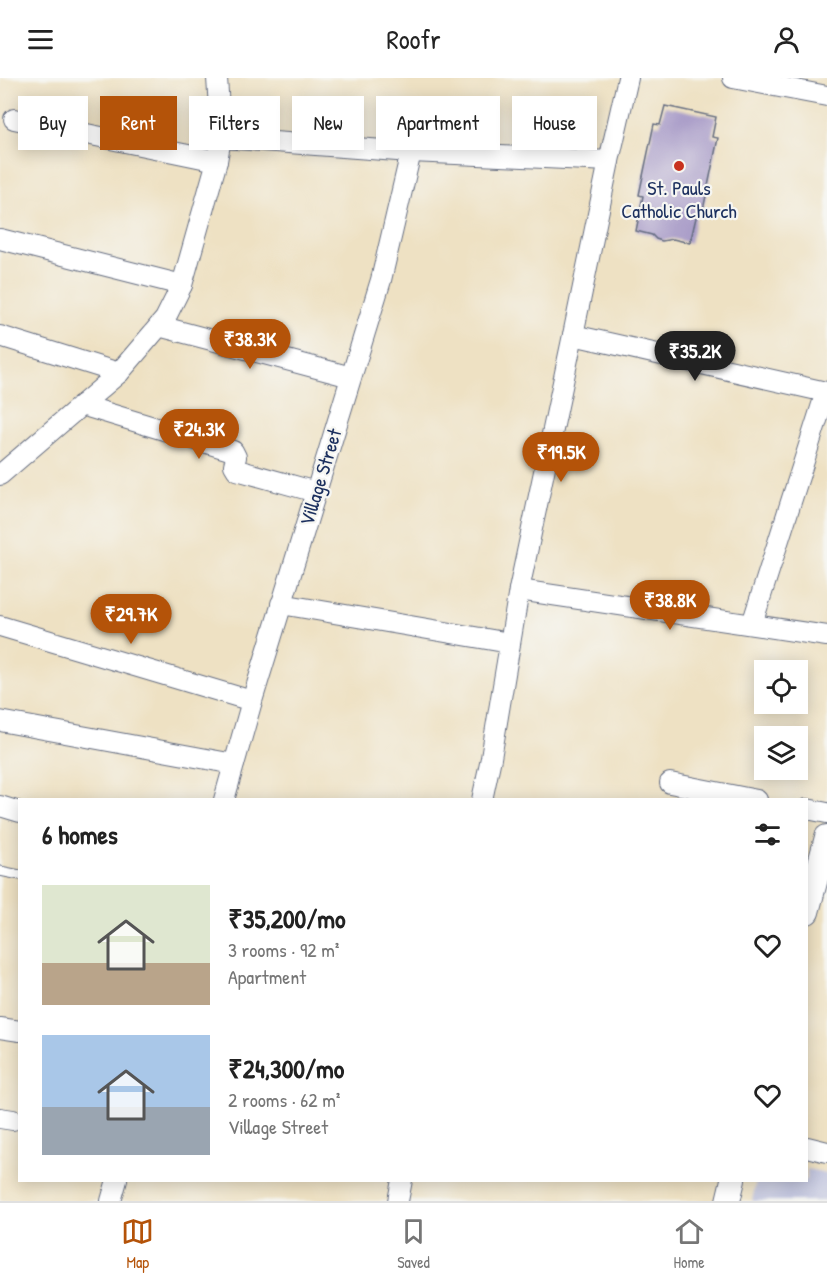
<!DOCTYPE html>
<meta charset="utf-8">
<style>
body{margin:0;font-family:"Patrick Hand",sans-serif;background:#f6f6f6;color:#222;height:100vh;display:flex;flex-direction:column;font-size:22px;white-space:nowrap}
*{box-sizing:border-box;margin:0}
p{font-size:20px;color:#767676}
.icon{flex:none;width:33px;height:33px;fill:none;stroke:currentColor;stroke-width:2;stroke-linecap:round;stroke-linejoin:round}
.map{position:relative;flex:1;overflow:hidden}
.side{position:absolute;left:18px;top:720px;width:790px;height:384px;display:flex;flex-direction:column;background:#fff;border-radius:0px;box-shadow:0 3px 15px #0003}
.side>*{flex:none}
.guide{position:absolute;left:18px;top:18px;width:792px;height:54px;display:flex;gap:12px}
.fabs{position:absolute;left:754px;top:582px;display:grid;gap:12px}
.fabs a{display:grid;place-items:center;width:54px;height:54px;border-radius:0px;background:#fff;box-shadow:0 3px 15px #0003;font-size:30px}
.price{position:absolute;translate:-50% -51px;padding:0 14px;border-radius:21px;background:#b45309;color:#fff;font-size:20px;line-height:39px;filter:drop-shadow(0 2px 3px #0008)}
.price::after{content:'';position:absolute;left:50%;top:36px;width:18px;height:14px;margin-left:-9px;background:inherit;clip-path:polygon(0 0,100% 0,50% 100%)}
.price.selected{background:#222;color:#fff}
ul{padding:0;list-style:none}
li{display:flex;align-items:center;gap:18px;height:150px;padding:0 24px}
li span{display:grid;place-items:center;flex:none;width:168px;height:120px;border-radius:0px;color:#555}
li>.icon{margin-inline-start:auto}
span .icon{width:72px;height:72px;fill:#fffc;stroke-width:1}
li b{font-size:26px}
h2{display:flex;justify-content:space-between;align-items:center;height:72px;padding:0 24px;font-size:26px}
.pill{padding:0 21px;border-radius:0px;background:#fff;box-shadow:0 3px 15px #0003;font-size:21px;line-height:54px}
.pill.selected{background:#b45309;color:#fff}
header{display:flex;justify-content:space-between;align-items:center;height:78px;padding:0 24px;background:#fff;font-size:27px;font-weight:600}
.menu{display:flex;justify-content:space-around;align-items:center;height:84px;border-top:2px solid #e0e0e0;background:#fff;font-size:16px;color:#767676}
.menu a{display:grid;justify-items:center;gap:3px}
.menu .selected{color:#b45309}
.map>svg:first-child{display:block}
.industrial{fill:#bfc2dd}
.building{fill:#ab9fc9}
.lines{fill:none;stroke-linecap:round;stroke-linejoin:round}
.service-casing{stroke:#656d81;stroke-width:11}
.minor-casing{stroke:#656d81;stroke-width:22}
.tertiary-casing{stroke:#656d81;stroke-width:26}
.service{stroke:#fff;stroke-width:9}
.minor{stroke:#fff;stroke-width:20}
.tertiary{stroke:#fff;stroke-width:24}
.poi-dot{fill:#c8321e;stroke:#f6f6f2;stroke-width:2}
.labels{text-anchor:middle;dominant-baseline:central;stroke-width:4.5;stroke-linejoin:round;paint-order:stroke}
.poi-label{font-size:20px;fill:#1b2f5e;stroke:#f6f6f2}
.street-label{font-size:20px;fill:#1b2f5e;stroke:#f6f6f2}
</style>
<header><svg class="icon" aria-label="menu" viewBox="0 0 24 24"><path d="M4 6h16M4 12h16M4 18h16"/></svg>Roofr<svg class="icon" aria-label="person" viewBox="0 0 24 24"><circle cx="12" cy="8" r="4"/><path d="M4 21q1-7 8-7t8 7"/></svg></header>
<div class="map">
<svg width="827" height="1123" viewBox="0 0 827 1123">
<rect width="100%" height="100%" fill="#f6f6f2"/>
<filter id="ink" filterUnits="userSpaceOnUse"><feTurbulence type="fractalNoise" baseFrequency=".0167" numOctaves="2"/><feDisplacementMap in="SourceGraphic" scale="12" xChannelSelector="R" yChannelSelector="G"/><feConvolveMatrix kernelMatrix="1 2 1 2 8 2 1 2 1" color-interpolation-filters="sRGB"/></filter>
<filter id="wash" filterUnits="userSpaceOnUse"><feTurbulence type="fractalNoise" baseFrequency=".008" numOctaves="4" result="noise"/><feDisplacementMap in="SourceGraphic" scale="24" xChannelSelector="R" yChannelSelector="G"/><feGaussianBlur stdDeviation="1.35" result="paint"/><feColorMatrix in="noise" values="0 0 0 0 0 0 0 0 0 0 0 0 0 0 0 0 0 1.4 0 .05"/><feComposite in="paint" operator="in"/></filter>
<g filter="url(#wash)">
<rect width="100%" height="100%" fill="#eee1c3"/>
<!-- industrial -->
<path class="industrial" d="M807,1091L827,1095V1123H752L756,1103L807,1102Z"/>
<g id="blocks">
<!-- building -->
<path class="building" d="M665,28L716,39L712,59L718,60L703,132L698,131L690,165L673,161L662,163L656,161L652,157L636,153L643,118L639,117L654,46L660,47Z"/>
</g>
</g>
<g filter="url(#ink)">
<use href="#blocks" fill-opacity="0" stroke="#656d81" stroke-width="1.5"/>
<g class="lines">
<defs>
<path id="service" d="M0,793L20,797"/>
<g id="minor">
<path d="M733,0L827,18"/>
<path d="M14,41L217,83"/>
<path d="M221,60L411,74L609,83"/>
<path d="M0,161L182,207"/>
<path d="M159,248L351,299"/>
<path d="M573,257L826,314L752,546"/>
<path d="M0,258L119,295"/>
<path d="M81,327L233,373L236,379L234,387L237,392L316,414"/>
<path d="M0,397L119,295L165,241L182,207L217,83L221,60L217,0"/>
<path d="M519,512L827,558"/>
<path d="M281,526L510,565"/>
<path d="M0,548L252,623"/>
<path d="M0,643L234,686"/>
<path d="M670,705L757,722"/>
<path d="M224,722L252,623L381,202L411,74"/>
<path d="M482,722L491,680L519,512L573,257L609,83L628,0"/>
<path d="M0,728L20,734"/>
<path d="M807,731L827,735"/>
<path d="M0,950L20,953"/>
<path d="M0,1040L13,1042"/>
<path d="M807,1069L827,1074"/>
<path d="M111,1123L117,1102"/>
<path d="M398,1123L402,1102"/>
</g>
<g id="tertiary">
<path d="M807,834L827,759"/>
<path d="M728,1123L733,1102"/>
</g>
</defs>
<!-- service casing -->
<use href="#service" class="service-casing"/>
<!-- minor casing -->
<use href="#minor" class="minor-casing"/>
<!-- tertiary casing -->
<use href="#tertiary" class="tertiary-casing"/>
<!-- service -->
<use href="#service" class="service"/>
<!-- minor -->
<use href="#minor" class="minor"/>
<!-- tertiary -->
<use href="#tertiary" class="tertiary"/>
</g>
</g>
<!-- markers -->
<circle class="poi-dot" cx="679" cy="88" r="6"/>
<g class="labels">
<!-- poi labels -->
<g class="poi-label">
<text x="679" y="109">St. Pauls<tspan x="679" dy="23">Catholic Church</tspan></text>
</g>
<!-- street labels -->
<g class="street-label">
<text transform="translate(320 399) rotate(-73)">Village Street</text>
</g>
</g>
</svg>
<div class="fabs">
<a><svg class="icon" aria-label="locate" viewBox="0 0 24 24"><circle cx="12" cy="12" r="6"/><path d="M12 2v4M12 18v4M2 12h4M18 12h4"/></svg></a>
<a><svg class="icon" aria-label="layers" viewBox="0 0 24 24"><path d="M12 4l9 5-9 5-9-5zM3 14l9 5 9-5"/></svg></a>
</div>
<b class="price" style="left:250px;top:292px">₹38.3K</b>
<b class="price selected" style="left:695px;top:304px">₹35.2K</b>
<b class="price" style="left:199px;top:382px">₹24.3K</b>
<b class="price" style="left:561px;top:405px">₹19.5K</b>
<b class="price" style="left:670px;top:553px">₹38.8K</b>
<b class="price" style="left:131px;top:567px">₹29.7K</b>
<div class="guide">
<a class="pill">Buy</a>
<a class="pill selected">Rent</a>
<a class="pill">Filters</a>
<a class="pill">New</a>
<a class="pill">Apartment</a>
<a class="pill">House</a>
</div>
<section class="side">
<h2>6 homes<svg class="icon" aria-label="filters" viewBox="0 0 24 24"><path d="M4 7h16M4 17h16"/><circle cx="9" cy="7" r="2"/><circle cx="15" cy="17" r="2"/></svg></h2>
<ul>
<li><span style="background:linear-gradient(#dfe7d0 65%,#b9a48a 0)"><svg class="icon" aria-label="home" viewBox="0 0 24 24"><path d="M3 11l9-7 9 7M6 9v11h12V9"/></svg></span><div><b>₹35,200/mo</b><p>3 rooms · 92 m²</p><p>Apartment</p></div><svg class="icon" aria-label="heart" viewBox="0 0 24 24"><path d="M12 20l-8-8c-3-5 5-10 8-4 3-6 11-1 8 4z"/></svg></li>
<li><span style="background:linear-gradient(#a9c7e8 60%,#9aa5b1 0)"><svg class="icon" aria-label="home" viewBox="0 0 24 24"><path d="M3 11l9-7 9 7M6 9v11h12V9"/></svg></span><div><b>₹24,300/mo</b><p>2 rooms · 62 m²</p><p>Village Street</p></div><svg class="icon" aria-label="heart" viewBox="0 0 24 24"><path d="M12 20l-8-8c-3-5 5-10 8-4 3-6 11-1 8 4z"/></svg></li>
</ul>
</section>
</div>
<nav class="menu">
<a class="selected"><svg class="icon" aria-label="map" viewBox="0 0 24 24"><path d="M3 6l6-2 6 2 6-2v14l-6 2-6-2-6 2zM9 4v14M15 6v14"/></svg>Map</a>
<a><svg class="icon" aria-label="saved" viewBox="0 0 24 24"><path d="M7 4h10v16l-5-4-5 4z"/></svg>Saved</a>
<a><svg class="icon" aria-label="home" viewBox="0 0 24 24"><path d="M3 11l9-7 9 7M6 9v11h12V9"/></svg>Home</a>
</nav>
